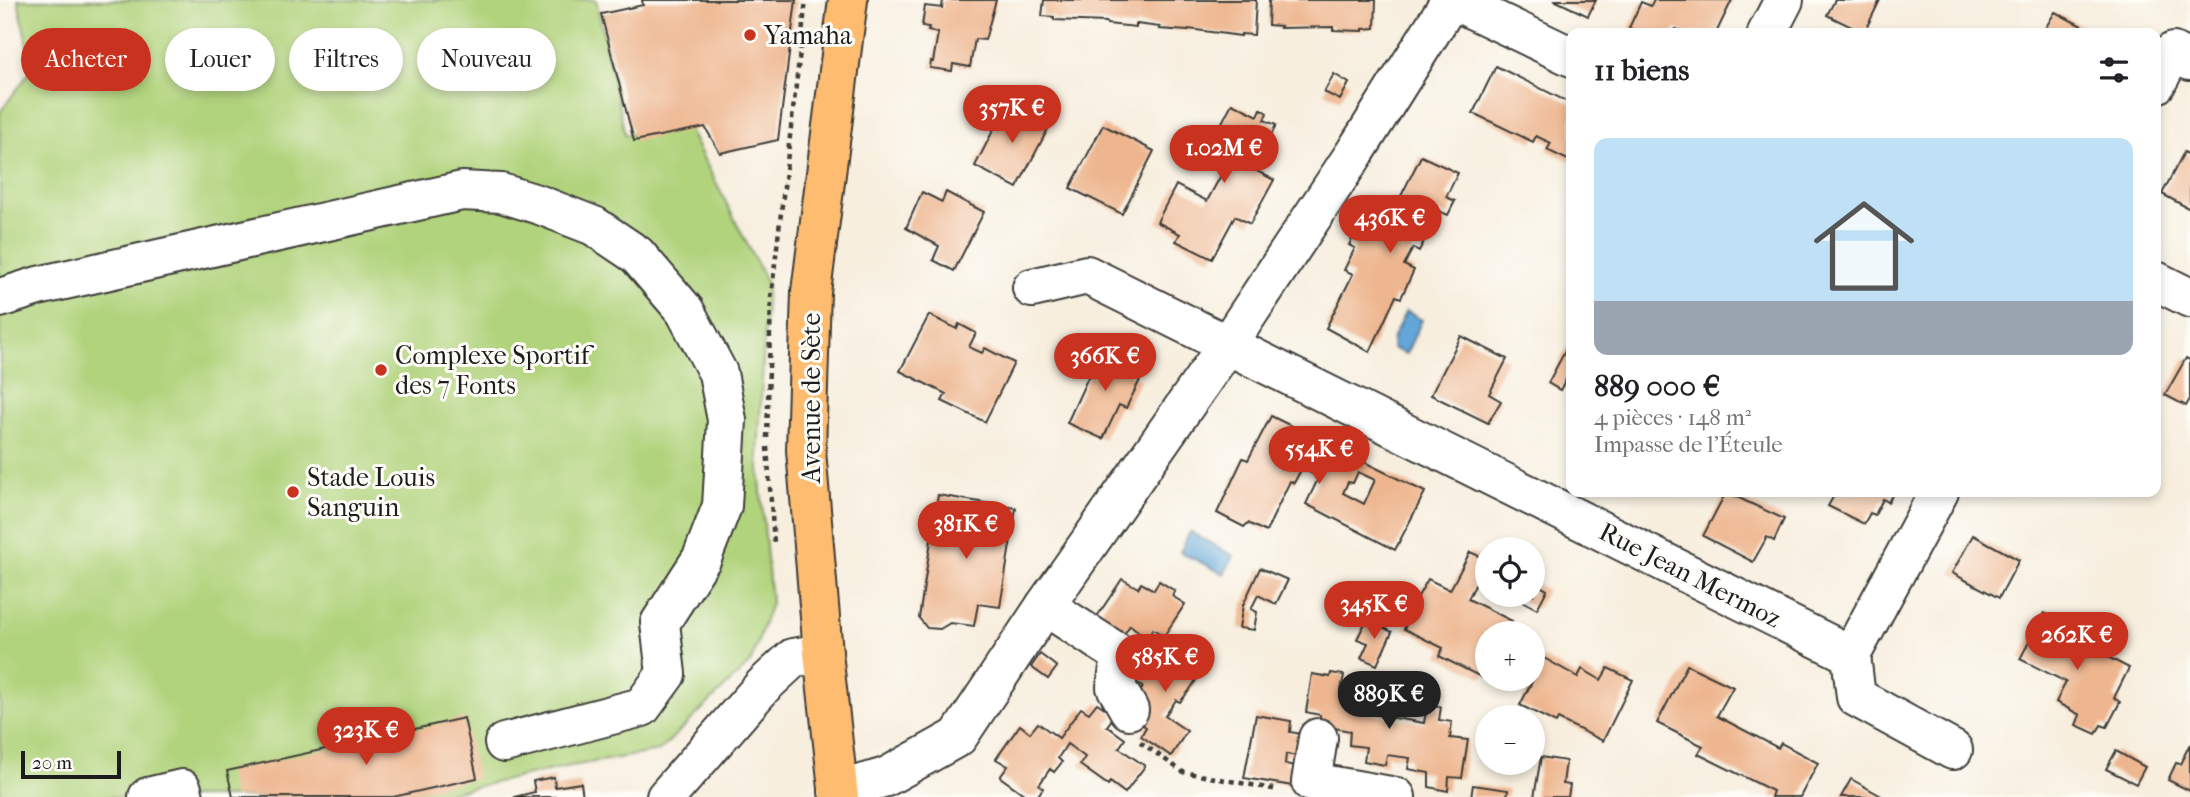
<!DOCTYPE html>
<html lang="fr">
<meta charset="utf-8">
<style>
body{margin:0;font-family:"IM FELL French Canon",serif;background:#f6f6f6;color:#202124;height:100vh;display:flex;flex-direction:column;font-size:26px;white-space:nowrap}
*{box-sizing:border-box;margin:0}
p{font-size:23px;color:#757577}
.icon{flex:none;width:38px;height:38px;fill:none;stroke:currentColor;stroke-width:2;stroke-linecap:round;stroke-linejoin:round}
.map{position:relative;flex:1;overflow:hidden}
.drawer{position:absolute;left:1566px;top:28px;width:595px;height:469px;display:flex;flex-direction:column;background:#fff;border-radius:14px;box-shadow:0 4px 10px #0003}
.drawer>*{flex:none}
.banner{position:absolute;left:21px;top:28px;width:665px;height:63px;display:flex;gap:14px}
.controls{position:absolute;left:1475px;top:537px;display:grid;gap:14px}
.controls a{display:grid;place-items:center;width:70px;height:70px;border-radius:50%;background:#fff;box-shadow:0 4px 10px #0003;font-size:35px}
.scale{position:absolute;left:21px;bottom:18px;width:100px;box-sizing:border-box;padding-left:7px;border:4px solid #1c1c1c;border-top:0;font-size:19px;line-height:24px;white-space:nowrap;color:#1c1c1c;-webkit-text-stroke:5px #fdfcf7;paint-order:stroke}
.price{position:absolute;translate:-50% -60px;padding:0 16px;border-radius:24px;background:#c8321e;color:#fff;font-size:23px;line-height:46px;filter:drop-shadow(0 2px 4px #0008)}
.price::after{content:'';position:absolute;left:50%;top:42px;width:21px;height:16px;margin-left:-10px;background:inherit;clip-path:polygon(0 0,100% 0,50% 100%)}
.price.selected{background:#222;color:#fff}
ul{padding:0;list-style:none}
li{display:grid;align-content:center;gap:14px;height:371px;padding:0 28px}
li span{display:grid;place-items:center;height:217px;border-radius:14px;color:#555}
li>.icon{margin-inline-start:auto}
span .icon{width:126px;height:126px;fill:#fffc;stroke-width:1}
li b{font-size:30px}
h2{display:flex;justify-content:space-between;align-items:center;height:84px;padding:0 28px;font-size:30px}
.chip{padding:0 24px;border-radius:32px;background:#fff;box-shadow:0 4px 10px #0003;font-size:24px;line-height:63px}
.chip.selected{background:#c8321e;color:#fff}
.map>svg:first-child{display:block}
.green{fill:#b1d37b;stroke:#66784c;stroke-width:2}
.water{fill:#64a7d9;stroke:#40627a;stroke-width:2}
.building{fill:#eeb68f;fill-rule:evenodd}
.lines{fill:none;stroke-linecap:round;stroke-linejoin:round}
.minor-casing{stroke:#3d3c39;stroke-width:42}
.major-casing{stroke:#3d3c39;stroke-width:42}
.path{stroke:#3d3c39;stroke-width:4.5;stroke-dasharray:5 5;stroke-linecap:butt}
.minor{stroke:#fff;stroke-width:38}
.major{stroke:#febc70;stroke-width:38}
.poi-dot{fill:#c8321e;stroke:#fdfcf7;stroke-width:2.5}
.labels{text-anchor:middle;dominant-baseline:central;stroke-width:6;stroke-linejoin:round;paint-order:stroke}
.poi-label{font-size:26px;fill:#1c1c1c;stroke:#fdfcf7;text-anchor:start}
.street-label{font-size:26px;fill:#1c1c1c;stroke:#fdfcf7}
</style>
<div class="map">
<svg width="2190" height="797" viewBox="0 0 2190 797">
<rect width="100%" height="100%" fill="#fdfcf7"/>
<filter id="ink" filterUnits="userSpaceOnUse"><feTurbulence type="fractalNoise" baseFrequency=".0143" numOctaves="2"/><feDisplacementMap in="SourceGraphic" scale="14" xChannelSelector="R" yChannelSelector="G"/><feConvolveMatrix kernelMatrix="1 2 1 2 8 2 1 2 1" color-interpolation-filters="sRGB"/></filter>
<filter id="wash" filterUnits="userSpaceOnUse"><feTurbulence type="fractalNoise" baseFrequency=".00686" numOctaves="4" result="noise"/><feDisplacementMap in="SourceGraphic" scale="28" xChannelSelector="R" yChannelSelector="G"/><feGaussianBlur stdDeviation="1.57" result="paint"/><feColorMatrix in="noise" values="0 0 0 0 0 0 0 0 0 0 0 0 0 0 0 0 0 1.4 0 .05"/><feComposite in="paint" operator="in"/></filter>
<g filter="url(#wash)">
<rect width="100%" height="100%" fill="#f7eede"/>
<!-- green -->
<path class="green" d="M18,0H596L625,135L687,126L767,283L758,457L771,603L751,662L659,751L565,767L430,797H0V112L32,69Z"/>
<!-- water -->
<g class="water">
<path d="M1406,311L1422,320L1406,354L1392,348L1393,337Z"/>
<path d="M1190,532L1234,556L1224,574L1180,552Z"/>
</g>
<g id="blocks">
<!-- building -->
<g class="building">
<path d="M642,0H796L778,140L720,153L705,127L634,141L601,14L643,5Z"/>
<path d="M943,0H996L985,40L975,39L970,67L953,64L952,71L930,68L931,61L933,62L938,33L928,31L929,27L922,26L925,6L942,8Z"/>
<path d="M1044,0H1256L1254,35L1241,34V36L1189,29L1188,31L1159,29L1160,27L1136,24V27L1107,24L1106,22L1054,20V17L1042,16Z"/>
<path d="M1269,0H1376L1375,28L1363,29V31L1333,30V27L1280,28L1281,26L1268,25Z"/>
<path d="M1554,0H1596L1588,16Z"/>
<path d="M1654,0H1732L1716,33H1686L1676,29L1673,33H1640L1629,28L1641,2L1651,6Z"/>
<path d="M1835,0H1880L1864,33L1827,15Z"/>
<path d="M2055,12L2095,33H2058L2046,27Z"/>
<path d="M1496,66L1572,104V162L1547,150L1551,143L1536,136L1533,142L1473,113Z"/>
<path d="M1334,74L1349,83L1340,100L1324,92Z"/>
<path d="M1007,103L1050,125L1017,188L975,166Z"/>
<path d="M1232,103L1258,116L1261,109L1267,113L1264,120L1276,125L1255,170L1274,180L1250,224L1235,216L1212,259L1176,241L1180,234L1157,222L1176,185L1207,201L1231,157L1210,146Z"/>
<path d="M1103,125L1154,151L1122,214L1070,188Z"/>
<path d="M2184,152L2190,155V209L2162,194Z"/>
<path d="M1421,156L1458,173L1446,197L1455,201L1448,215L1439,211L1419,251L1413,248L1404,265L1414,270L1401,298L1396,296L1370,352L1326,328L1353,274L1344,270L1355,248L1349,245L1361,221L1378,230L1387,212L1392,214Z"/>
<path d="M922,192L942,202L946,192L984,212L954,271L933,260L939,246L906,228Z"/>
<path d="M929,315L957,329L959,324L976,333L969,347L982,353L985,348L1014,363L985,422L942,401L946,394L900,371Z"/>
<path d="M1461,336L1507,359L1489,394L1501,401L1488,423L1431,395Z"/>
<path d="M1572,338V375L1569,374L1560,390L1548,383Z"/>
<path d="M1102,346L1137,362L1131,376L1140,380L1126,408L1119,405L1103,439L1067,423L1089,375L1094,377L1102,362L1095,360Z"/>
<path d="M2186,358L2190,360V399L2186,406L2165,395Z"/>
<path d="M1271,416L1425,492L1395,550L1306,504L1319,477L1302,468L1294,483L1290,481L1266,532L1248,523L1244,527L1217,513L1243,458L1248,460ZM1358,472L1375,480L1364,504L1343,493L1348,482L1353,483Z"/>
<path d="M1726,492L1784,519L1774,541L1767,537L1753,562L1703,536Z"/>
<path d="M1836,492H1894L1888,502L1883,499L1875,515L1870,513L1864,524L1828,506Z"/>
<path d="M938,495L1016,508L1000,607L978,604L974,626L950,623L940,629L927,628L919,618Z"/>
<path d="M1973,535L2019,560L1999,598L1952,573Z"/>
<path d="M1470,552L1488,560L1468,599L1512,621L1506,634H1488V669L1483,678L1439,656L1443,648L1404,629L1411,613L1409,612L1428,579L1450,590Z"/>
<path d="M1260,568L1288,580L1276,604L1258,595L1251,609L1257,612L1254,630L1239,628L1243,605Z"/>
<path d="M1122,579L1138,588L1141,583L1154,590L1159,581L1175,591L1172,596L1185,604L1164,636L1153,629L1147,638L1130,625L1123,636L1096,618Z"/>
<path d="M1533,582L1547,590L1537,609L1522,601L1526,595H1533Z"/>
<path d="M2044,613L2090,636L2085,645L2129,668L2114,698L2120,702L2107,727L2101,725L2096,734L2076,725L2080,715L2056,702L2066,682L2020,659Z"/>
<path d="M1367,619L1392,632L1377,665L1361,658L1368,643L1357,639Z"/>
<path d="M1174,641L1203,661L1194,674L1198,677L1189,691L1180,702L1176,700L1165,716L1187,731L1171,756L1141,736L1146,727L1135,719L1137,697L1143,687L1133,680L1158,645L1168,650Z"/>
<path d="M1040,654L1057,667L1048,679L1031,667Z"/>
<path d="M1544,658L1578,677L1582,669L1601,680L1608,668L1633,680L1603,741L1558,719L1556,723L1520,705Z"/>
<path d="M1687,665L1733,687L1717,716L1778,748L1781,743L1818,763L1800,797H1771L1773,791L1698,754L1703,746L1657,723Z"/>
<path d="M1331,673L1344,675L1341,691L1360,695V690L1376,693L1372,714L1424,723L1427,706L1441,707L1439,720L1452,722L1450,738L1468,740L1462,778L1449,777L1448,791L1429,787V773L1408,769L1410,758L1387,755L1385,765L1364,761L1366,747L1349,745L1350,731L1319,725L1320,715L1306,712L1312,674L1330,677Z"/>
<path d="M1097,703L1115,715L1107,726L1125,739L1119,748L1145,766L1125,793L1110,782L1108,785L1080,765L1085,757L1067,744L1058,758L1062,762L1054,772L1050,769L1039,785L1043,788L1037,797H1028L1000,777L1008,766L996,759L1020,725L1030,733L1038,723L1059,738L1081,708L1089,713Z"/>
<path d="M1256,715L1291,721L1290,732L1302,734L1298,756L1286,754L1285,764L1296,766L1293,786L1244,778Z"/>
<path d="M464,718L477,778L393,797H233L227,771Z"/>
<path d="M2190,744V791L2168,780L2176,763L2180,764Z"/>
<path d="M2116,751L2145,767L2136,784L2106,769Z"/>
<path d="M1541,757L1566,761L1563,784L1570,785L1568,797H1534Z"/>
<path d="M554,777L555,787L581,783L583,797H514L535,792L533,781Z"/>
<path d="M1851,779L1883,797H1841Z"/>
<path d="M1473,785L1508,790L1507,797H1471Z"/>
</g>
</g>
</g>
<g filter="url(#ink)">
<use href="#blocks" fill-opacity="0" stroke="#3d3c39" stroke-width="2"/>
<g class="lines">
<defs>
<g id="minor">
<path d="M1453,0L1572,57"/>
<path d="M1767,33L1784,0"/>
<path d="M2156,84L2173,52L2190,61"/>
<path d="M2156,281L2190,298"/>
<path d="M1032,288L1087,275L1851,655L1939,492"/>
<path d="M0,298L38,286L462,191L501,193L540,205L594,226L637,255L685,311L718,373L727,420L722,506L702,558L660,623L666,674L642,707L504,743"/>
<path d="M1045,606L1121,655L1116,687L1129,710"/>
<path d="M1851,655L1856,697L1953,750"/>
<path d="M1318,738L1311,782L1396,797"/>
<path d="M838,791L886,777L958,737L1045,606L1228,344L1356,151L1451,0"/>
<path d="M148,797L182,789L184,797"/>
<path d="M666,797L763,686L793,658L823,653"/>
</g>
<path id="major" d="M839,797L823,653L806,450L811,292L848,0"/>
</defs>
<!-- minor casing -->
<use href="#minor" class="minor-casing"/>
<!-- major casing -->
<use href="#major" class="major-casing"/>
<!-- path -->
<g class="path">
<path d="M767,438L771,298L806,0"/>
<path d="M767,447L774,543"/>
<path d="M1140,742L1183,772L1278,790"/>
</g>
<!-- minor -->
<use href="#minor" class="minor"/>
<!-- major -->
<use href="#major" class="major"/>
</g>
</g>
<!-- markers -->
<g class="poi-dot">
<circle cx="750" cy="35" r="7"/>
<circle cx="381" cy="370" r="7"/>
<circle cx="293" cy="492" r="7"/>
</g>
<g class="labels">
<!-- poi labels -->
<g class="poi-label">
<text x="764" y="35">Yamaha</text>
<text x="395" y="355">Complexe Sportif<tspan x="395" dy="30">des 7 Fonts</tspan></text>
<text x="307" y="477">Stade Louis<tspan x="307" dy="30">Sanguin</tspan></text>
</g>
<!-- street labels -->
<g class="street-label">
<text transform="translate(811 398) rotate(-90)">Avenue de Sète</text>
<text transform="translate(1690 575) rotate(27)">Rue Jean Mermoz</text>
</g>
</g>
</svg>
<div class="controls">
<a><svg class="icon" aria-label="locate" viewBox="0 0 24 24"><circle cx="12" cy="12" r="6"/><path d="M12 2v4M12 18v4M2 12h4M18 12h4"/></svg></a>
<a>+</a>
<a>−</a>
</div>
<div class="scale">20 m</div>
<b class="price" style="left:1012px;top:145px">357K €</b>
<b class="price" style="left:1224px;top:185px">1.02M €</b>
<b class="price" style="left:1390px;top:255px">436K €</b>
<b class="price" style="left:1105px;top:393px">366K €</b>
<b class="price" style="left:1319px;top:486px">554K €</b>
<b class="price" style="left:966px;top:561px">381K €</b>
<b class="price" style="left:1374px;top:641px">345K €</b>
<b class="price" style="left:2077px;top:672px">262K €</b>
<b class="price" style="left:1165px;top:694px">585K €</b>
<b class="price selected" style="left:1389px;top:731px">889K €</b>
<b class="price" style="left:366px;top:767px">323K €</b>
<div class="banner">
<a class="chip selected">Acheter</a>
<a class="chip">Louer</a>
<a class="chip">Filtres</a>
<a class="chip">Nouveau</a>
</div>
<section class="drawer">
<h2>11 biens<svg class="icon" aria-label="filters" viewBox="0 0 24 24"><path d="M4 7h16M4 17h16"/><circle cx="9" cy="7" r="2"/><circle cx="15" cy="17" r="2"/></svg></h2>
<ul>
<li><span style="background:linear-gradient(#bfe0f5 75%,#9aa5b1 0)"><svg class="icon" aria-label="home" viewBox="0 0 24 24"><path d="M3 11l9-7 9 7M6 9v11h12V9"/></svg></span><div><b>889 000 €</b><p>4 pièces · 148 m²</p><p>Impasse de l'Éteule</p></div></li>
</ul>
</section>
</div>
